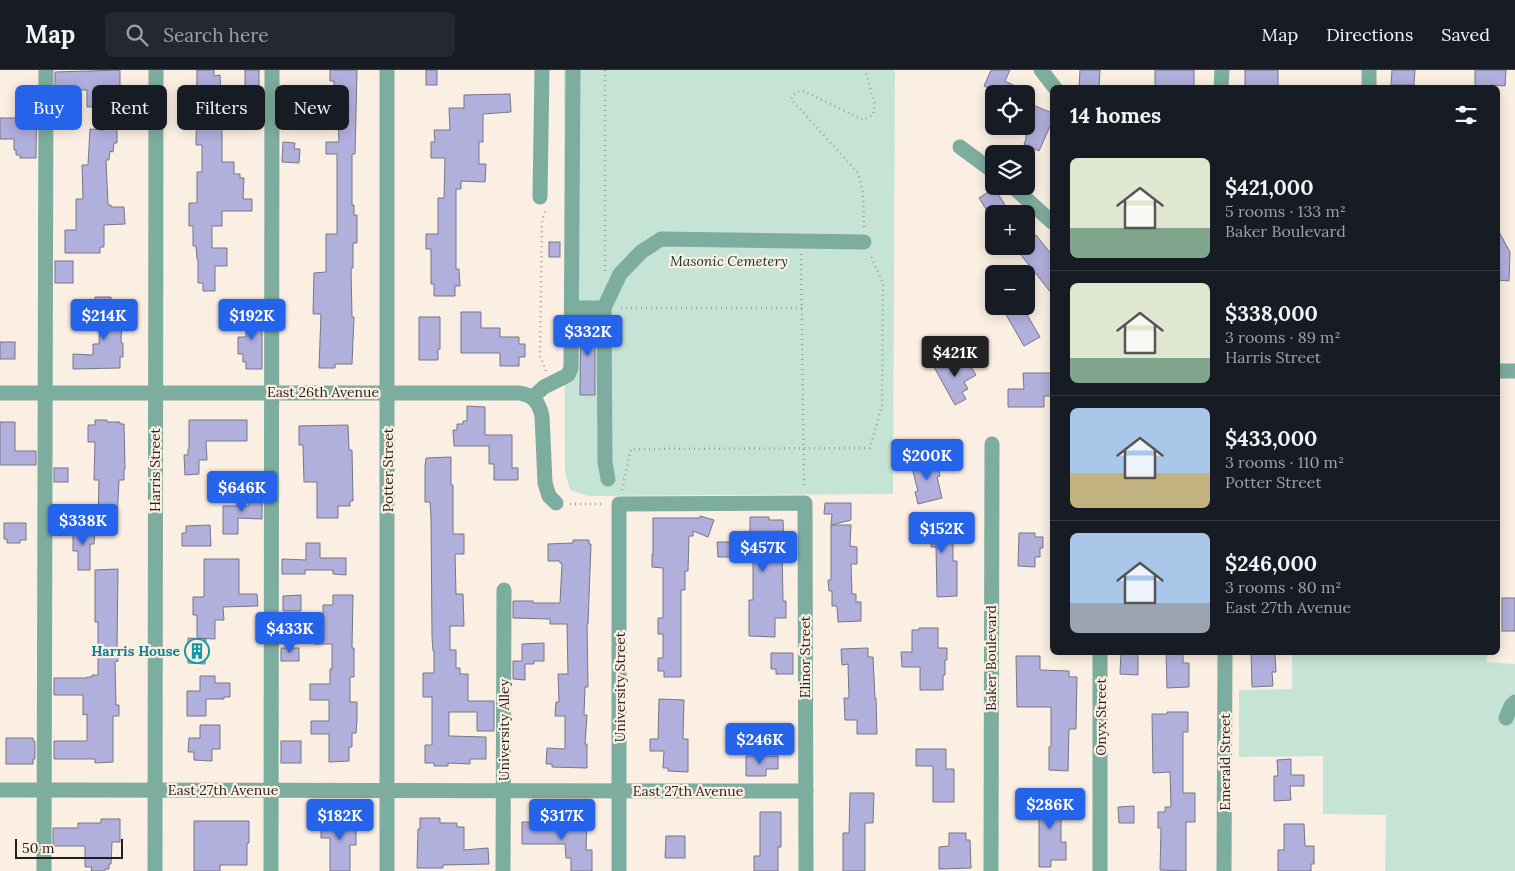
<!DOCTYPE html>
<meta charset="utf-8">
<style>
body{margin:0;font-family:Lora,serif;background:#242831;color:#f1f3f6;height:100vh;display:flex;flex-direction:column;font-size:19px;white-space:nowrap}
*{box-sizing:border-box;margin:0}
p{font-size:16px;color:#9ea1a6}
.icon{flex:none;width:28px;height:28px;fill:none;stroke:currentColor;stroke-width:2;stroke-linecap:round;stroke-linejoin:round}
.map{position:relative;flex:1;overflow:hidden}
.drawer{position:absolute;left:1050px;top:15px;width:450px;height:570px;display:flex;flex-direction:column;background:#171b24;border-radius:8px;box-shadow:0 2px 12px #0003}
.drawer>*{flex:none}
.hud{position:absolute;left:15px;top:15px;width:475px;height:45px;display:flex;gap:10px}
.controls{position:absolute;left:985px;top:15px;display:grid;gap:10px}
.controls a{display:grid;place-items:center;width:50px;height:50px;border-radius:8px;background:#171b24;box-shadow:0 2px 12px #0003;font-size:25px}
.scale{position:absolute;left:15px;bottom:12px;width:108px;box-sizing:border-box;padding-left:5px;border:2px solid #221e19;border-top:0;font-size:14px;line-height:18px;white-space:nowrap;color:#221e19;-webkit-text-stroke:4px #fbeee2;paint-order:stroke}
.price{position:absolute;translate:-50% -42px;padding:0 11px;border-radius:5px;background:#2563eb;color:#fff;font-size:16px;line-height:32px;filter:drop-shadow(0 1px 2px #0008)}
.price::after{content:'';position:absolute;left:50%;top:30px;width:15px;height:11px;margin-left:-8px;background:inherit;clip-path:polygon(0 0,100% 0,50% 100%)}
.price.current{background:#222;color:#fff}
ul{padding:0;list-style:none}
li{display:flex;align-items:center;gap:15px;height:125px;padding:0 20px}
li+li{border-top:1px solid #363941}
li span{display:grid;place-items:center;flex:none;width:140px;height:100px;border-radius:8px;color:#555}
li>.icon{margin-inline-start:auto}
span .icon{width:60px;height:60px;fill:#fffc;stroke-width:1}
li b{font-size:21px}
h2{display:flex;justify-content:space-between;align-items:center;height:60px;padding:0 20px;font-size:21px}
.pill{padding:0 18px;border-radius:8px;background:#171b24;box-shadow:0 2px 12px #0003;font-size:18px;line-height:45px}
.pill.current{background:#2563eb;color:#fff}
header{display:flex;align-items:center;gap:30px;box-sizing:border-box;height:70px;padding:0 25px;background:#171b24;border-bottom:1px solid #363941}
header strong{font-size:24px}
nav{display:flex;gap:28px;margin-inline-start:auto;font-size:18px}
.search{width:350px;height:45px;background:#242831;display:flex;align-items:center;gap:12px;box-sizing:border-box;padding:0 18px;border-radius:8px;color:#9ea1a6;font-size:19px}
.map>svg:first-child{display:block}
.green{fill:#c6e4d5}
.building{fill:#b1afdb;stroke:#777785}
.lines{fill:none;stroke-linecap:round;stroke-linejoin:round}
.path{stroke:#a89e95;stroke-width:2.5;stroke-dasharray:1 4;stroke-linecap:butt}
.minor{stroke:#7dad9f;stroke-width:15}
.labels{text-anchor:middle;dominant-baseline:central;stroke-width:4.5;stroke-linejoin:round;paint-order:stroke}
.park-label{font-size:14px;font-style:italic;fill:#083424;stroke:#fbeee2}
.street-label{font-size:14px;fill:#221e19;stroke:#fbeee2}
.culture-label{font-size:14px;font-weight:bold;fill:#0d838f;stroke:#fbeee2;text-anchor:end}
</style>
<header>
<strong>Map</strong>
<div class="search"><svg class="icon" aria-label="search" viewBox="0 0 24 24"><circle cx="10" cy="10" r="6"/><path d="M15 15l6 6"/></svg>Search here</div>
<nav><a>Map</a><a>Directions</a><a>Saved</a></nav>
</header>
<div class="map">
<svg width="1515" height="801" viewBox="0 0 1515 801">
<rect width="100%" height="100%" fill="#fbeee2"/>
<!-- green -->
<g class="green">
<path d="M564,0H895L893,424L589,426L570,420L565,401Z"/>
<path d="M1292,583H1487V592L1515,594V801H1385L1386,745L1323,744V686L1239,687V620L1292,619Z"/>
</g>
<!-- building -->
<g class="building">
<path d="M120,0V52H117V73H114L113,82L110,81L109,90H106L108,135H111V137H124L125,154L104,155V177H100V183H65V160H76V129H83L82,95H88L90,59L104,60V37H87V20H55V2Z"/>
<path d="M197,0H214V6L220,5L221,24H245V0H259V36H249V44H222V92H234V104H240V108H244L243,129H252V141H222V156H212V178H227V196H215V221H203V213H198V189H197L196,176H193V156H189V133H197V102H202V75H196Z"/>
<path d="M330,0H357L355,84H352V135H354V145H357V173H353V198H351L352,247H354L352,294H335V298H319L321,244H313L314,203L326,202V164H337V84H326V72H339L338,50H331V38H334V11H330Z"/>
<rect x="426" y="0" width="11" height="15"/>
<path d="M991,0H1010L1005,11L1031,24H1004L984,16Z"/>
<path d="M1080,0H1100L1099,18H1079Z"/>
<path d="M1155,0H1194V16L1155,18Z"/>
<rect x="1245" y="0" width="33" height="18"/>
<path d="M1392,0H1415L1414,15H1391Z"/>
<path d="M1475,0H1506L1505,16L1491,15V18H1475Z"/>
<path d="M20,23L37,24L36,88H20V85H16V80H14V69H0V48H20Z"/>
<path d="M510,24L511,42L483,44V72H479V94H486L485,112L461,111V119H456V199H459L460,216H455V226H434V214H431V179H426V164H438V128H444L445,88H431V72H435L434,60H450L449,38H464V25Z"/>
<path d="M1026,32L1052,43V52L1039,81L1024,74L1026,69Z"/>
<path d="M283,72L295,73L294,79H300L299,93L282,92Z"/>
<path d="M994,118L1011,144H989L979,128Z"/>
<path d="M1498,160L1510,182L1509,211L1498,210Z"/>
<path d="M1036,165L1052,185V224L1017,180L1022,176H1026V173Z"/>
<rect x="549" y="172" width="11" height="15"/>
<rect x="55" y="191" width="18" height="22"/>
<path d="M95,227H111V245H122L121,273H123V287H120V298L73,299V284L93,285V274H99L100,249L99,239H95Z"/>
<path d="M1001,236H1022L1040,267L1024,276Z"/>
<path d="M246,241H262V299H246V292H243V284H238V267H246Z"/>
<path d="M461,242H481V258H500V267H519V274H525V287H519V296H500V283H461Z"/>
<path d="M419,247H440V279H438V290H419Z"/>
<path d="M581,248H595V325H580Z"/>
<rect x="0" y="272" width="15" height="17"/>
<path d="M951,288L956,297L967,290L976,305L964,312L968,319L962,322L966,329L955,335L934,297Z"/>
<path d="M1023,303H1051L1052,326H1044V337H1008V319H1024Z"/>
<path d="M467,336L485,337V365H512V398H518V410H494V394H489V376H454L453,360H457V354H463V351H467Z"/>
<path d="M95,350H107V352H120V354H124L125,399H124V410H119L117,451L98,450L99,410H94L95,372H88V355H95Z"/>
<path d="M189,350H247V371H206L207,390H199V404L185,405L184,385H188V379H189Z"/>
<path d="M0,352H15V381H36V395H0Z"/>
<path d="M348,355L349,380H352L353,431H350V436H338V448H317V412H304L303,375H299V356Z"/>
<path d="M451,387V415H453V464H464V484H455L456,524H463L464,556H450V580H456V598H460V604H468V631H494V661H477V642H449V666L486,667V689H470V694L448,693V696H434V693H425V675H432V627H423V603H434V581H433L432,566L431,448L430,432H425V396L426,388Z"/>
<path d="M936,389L940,406L937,407L942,428L918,434L915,422L918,421L911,394Z"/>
<rect x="54" y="398" width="14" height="14"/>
<path d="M249,420H262V449L238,448V464H223V436H249Z"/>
<path d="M825,433H851V450L831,455L832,444H824Z"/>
<path d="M700,446L714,450L708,467L693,461V466H689L688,501H685V520H681V607H664V601H658V588H663V564H658V548H663V498L652,497V484H653V448H700Z"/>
<path d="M750,447H769V450H783L784,477H782L783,531H786V548H775V567L749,566V530H753V487H718L717,472H750Z"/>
<path d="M931,448H953V491H957V526L937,527L936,477H931V473H918V457H931Z"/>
<path d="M4,453H26V470H20V473H7V469H4Z"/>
<path d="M210,455L211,476H182V463H186V456Z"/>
<path d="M831,455H851L850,476L857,477V494H851L852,524H856V532H861V551L838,552L837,536H832V521H829L828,510H831Z"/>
<path d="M73,458L95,459L94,474H90V500H78V481H73Z"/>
<path d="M1019,463H1035V467H1043V478H1040V487H1035V497L1018,496Z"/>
<path d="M573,470H589V474H591L588,554H587L588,617H585L584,645H587L585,674H587V698L552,697V694H546L547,678L565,679V646H555L556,632H559L558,604H568L567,554H550V549L513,548V531H533V533H560L562,493H560V491H548V474L573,473Z"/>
<path d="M306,473H320V488H346V505L333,504V500H305V504H282V489L306,490Z"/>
<path d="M204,489H239V524H257L258,536L223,537L224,550H215V569L197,568V545H193V527H204Z"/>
<path d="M118,499L117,578H118V591L115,592L116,635H119V646H113V692L95,693V689H54V671H87V644L83,645V625H54V608H87V607H92V605H98V552H95V500Z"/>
<path d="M301,525V541H283V526Z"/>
<path d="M333,525H353L352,578H354V607H350V632H357V650L356,663H352V677H349V691L329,692V664H311V651H329V630H310V614H330V599H332V574H314V562H323V535H333Z"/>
<rect x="1502" y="528" width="13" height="33"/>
<path d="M919,558H938V578H947V590H945V605H943V620H920V597H902L901,582H912V560H919Z"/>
<path d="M188,568L206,569L205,594L188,593Z"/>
<path d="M544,573V591H534V594H525V610L513,609V591H522V574Z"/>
<rect x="281" y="578" width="18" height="13"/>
<path d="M868,578V587H873L875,628H876L877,664H857V650H845L844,628H849L848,594L842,595L841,579Z"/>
<path d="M1121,582H1138V605L1120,604Z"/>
<path d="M1166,582H1183V593H1189V617L1167,618Z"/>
<path d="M1251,582L1275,584L1276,602H1272L1273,616L1252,617Z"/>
<path d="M771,583H793V604H776V599H771Z"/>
<path d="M1016,586H1040V600L1069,601V607H1077L1076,659H1069L1068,701L1049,700V677H1051V637H1017Z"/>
<path d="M200,606H215V613H230V627H224V629H206V646H187V621H200Z"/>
<path d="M659,629L684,630L683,669H688V702L668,701V698H663L664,681H650V669H658Z"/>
<path d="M1167,642H1188V662H1183V723H1195V752H1186V801L1160,800L1161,758H1158V742H1165V737H1171L1170,702L1153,703L1152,644H1167Z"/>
<path d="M200,655H220V679H212V691L194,690V682H188L189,668H200Z"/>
<path d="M6,668H33V671H35V689H33V694H6Z"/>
<rect x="281" y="671" width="20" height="22"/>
<path d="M916,679H946V699H954V732H933V696H916Z"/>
<path d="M746,686H778V699H766V706H746Z"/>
<path d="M1291,689V705H1304V716H1290L1291,730L1274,731V706H1278L1277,690Z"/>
<path d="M850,723H874L873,753H865V801H843V763H849Z"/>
<path d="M1039,724H1061V772H1066V790H1051V797H1039Z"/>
<path d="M1134,736V753H1119L1118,737Z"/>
<path d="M760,742H781V777H778V801H754V786H760Z"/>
<path d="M321,748H354L353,753H356V775H350V801H330V768H321Z"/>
<path d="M420,748H440V753H457V757H464V780L488,778L489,794L443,795V798H417L418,759H420Z"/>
<path d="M101,749H120V772H112L111,794H109V799H105V801H91L92,797H85V776H53V758H78V753H101Z"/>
<path d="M194,751H249V773H247V795H220V801H194Z"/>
<path d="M522,752L587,753L586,780H592V801H571V788H566L565,774H522Z"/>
<path d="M1284,754H1304L1305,776H1314V794H1311V801H1278V780H1284Z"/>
<path d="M949,763H966V770H970L971,798L939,799V777L949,776Z"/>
<path d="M666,766H685V788H665Z"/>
</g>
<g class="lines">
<!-- path -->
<g class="path">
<path d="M605,0V201"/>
<path d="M864,157L863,123L858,103L791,29L796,22L804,21L863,50L873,45L875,35L865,0"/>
<path d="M801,184L804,419"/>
<path d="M621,238H802"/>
<path d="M546,301L540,286L542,150L546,139"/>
<path d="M622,420L631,379L870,378L882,335L883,213L870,184"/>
<path d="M570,434H605"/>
</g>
<!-- minor -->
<g class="minor">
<path d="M387,0V801"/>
<path d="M1041,0L1055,18"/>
<path d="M1221,18L1222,0"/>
<path d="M1369,18V0"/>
<path d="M960,77L994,102"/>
<path d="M1012,116L1052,152"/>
<path d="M540,127L542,0"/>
<path d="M572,238H604L605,392L608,409"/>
<path d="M604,238L620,204L641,182L661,169L864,172"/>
<path d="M1498,301H1515"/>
<path d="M0,323H519C533,325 539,332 542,346L545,413L549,426L556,433"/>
<path d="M533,327L544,317L568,305L571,298L573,0"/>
<path d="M1506,648L1511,636L1515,632"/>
<path d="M0,720L806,721"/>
<path d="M44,801L46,0"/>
<path d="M155,801L156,0"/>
<path d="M271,801L272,0"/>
<path d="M503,801L504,520"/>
<path d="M619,801V434L805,433L806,801"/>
<path d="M991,801L992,374"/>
<path d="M1100,801V582"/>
<path d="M1224,801L1225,582"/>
</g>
</g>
<!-- icons -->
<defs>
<symbol id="building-ring" viewBox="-11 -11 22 22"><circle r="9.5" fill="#fbeee2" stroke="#0f9aa8" stroke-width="1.5"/><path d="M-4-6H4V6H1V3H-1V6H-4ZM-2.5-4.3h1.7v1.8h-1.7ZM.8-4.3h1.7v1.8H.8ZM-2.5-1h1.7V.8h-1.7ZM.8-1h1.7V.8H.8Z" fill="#0f9aa8"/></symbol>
</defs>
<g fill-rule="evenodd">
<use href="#building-ring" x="183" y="567" width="28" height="28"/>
</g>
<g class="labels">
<!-- park labels -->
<g class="park-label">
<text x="729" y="191">Masonic Cemetery</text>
</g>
<!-- street labels -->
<g class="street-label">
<text x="323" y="322">East 26th Avenue</text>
<text transform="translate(155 400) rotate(-90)">Harris Street</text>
<text transform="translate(388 400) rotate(-90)">Potter Street</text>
<text transform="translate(805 587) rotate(-90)">Elinor Street</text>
<text transform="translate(991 588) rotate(-90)">Baker Boulevard</text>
<text transform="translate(620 617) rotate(-90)">University Street</text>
<text transform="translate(1101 647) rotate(-90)">Onyx Street</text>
<text transform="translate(504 660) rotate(-90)">University Alley</text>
<text transform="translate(1225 692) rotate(-90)">Emerald Street</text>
<text x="223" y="720">East 27th Avenue</text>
<text x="688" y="721">East 27th Avenue</text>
</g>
<!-- culture labels -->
<g class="culture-label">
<text x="180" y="581">Harris House</text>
</g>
</g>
</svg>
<div class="controls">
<a><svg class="icon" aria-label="locate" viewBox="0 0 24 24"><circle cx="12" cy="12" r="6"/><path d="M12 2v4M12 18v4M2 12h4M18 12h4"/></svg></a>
<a><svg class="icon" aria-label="layers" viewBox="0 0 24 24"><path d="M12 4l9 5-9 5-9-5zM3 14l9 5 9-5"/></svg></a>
<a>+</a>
<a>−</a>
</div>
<div class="scale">50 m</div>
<b class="price" style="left:104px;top:271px">$214K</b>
<b class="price" style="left:252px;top:271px">$192K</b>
<b class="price" style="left:588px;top:287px">$332K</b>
<b class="price current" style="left:955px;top:308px">$421K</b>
<b class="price" style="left:927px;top:411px">$200K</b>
<b class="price" style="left:242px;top:443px">$646K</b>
<b class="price" style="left:83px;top:476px">$338K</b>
<b class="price" style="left:942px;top:484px">$152K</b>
<b class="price" style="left:763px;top:503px">$457K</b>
<b class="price" style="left:290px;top:584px">$433K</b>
<b class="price" style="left:760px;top:695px">$246K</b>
<b class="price" style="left:1050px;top:760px">$286K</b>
<b class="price" style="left:340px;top:771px">$182K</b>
<b class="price" style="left:562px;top:771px">$317K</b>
<div class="hud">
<a class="pill current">Buy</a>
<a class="pill">Rent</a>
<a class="pill">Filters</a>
<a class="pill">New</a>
</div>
<section class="drawer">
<h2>14 homes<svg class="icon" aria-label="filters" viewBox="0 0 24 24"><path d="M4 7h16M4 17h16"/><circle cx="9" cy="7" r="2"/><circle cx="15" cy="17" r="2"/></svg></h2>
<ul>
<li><span style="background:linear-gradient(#dfe7d0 70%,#7fa58c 0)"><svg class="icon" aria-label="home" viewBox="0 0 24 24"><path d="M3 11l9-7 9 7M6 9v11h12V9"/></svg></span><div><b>$421,000</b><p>5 rooms · 133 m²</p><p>Baker Boulevard</p></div></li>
<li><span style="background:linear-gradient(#dfe7d0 75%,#7fa58c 0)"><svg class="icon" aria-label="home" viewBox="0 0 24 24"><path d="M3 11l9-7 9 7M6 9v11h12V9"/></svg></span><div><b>$338,000</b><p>3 rooms · 89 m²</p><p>Harris Street</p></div></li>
<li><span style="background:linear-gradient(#a9c7e8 65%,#c2b280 0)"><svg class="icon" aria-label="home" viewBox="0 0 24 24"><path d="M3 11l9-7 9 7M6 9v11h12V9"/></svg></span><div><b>$433,000</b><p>3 rooms · 110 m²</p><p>Potter Street</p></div></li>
<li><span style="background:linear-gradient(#a9c7e8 70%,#9aa5b1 0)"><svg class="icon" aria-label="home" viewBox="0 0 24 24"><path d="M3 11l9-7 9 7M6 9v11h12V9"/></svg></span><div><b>$246,000</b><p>3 rooms · 80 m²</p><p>East 27th Avenue</p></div></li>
</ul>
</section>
</div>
